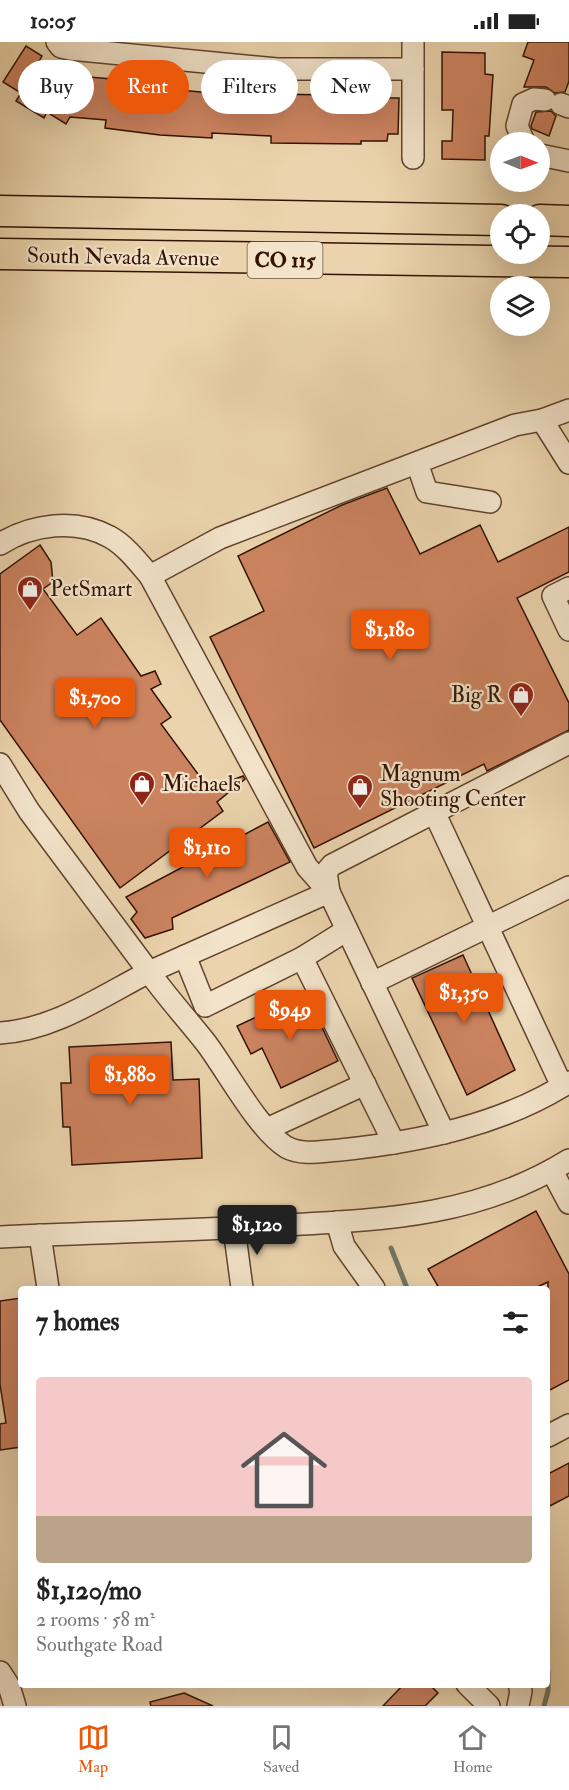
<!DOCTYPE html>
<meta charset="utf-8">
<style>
body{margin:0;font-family:"IM FELL Double Pica",serif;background:#f6f6f6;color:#222;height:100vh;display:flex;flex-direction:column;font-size:22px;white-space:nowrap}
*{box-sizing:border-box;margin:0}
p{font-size:20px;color:#767676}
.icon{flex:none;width:33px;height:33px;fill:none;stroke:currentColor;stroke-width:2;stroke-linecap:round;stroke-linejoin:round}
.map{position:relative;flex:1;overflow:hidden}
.drawer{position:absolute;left:18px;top:1244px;width:532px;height:402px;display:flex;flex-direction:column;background:#fff;border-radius:6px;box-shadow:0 6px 24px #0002}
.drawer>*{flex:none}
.top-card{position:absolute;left:18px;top:18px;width:534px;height:54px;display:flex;gap:12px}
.needle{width:39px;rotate:91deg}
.buttons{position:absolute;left:490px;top:90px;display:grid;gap:12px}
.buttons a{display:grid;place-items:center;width:60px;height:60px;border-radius:50%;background:#fff;box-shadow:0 6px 24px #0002;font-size:30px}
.price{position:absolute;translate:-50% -51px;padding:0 14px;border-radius:6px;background:#ea580c;color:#fff;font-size:20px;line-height:39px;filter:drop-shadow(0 2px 3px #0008)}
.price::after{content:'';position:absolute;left:50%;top:36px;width:18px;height:14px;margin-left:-9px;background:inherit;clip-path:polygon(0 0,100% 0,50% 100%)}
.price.current{background:#222;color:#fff}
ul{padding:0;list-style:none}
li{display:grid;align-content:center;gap:12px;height:318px;padding:0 18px}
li+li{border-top:2px solid #e0e0e0}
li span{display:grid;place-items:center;height:186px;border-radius:6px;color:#555}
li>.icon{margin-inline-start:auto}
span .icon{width:108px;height:108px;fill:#fffc;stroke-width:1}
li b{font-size:26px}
h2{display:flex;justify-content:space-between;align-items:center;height:72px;padding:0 18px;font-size:26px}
.tag{padding:0 21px;border-radius:27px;background:#fff;box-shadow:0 6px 24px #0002;font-size:21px;line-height:54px}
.tag.current{background:#ea580c;color:#fff}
.status{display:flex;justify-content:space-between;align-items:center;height:42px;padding:0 30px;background:#fff;direction:ltr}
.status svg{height:16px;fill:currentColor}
.tabs{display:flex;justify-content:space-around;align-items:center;height:84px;border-top:2px solid #e0e0e0;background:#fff;font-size:16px;color:#767676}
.tabs a{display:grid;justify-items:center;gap:3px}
.tabs .current{color:#ea580c}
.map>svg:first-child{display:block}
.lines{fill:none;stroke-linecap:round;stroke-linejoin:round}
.stream{stroke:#707666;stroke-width:5}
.building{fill:#cc8360;stroke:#331304;stroke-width:1.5}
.minor-casing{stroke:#61432e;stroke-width:24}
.highway-casing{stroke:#331304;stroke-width:33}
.minor{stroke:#f2e3ca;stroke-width:21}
.highway{stroke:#ebd4ad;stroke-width:30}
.labels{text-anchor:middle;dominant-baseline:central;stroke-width:4.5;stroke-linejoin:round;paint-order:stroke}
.shield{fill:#f2e3ca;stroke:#6c513f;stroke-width:1.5}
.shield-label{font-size:21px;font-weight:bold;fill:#331304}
.street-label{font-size:22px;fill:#331304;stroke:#f2e3ca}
.poi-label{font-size:22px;fill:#331304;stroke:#f2e3ca;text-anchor:start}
</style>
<div class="status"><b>10:05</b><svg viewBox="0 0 49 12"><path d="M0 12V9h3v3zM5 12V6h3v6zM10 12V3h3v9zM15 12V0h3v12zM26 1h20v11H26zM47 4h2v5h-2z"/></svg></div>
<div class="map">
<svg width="569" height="1664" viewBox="0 0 569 1664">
<rect width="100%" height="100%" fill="#ebd4ad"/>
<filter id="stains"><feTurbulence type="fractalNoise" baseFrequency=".00333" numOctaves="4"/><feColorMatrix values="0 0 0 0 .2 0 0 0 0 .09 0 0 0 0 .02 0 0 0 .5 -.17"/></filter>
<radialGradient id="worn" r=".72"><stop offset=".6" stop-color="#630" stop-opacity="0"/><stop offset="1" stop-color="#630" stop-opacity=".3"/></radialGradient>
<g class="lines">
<!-- stream -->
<g class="stream">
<path d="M391,1206L407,1246"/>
<path d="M544,1664L548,1649V1630"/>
</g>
</g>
<!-- building -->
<g class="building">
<path d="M528,0H569V39L565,50L555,51L546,45H524L534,18L523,14Z"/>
<path d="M26,4L42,14L38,21L88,53L90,35L146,40L144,53L180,56L181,48L220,52V49L248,52L342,53L341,65H377V56H399L398,92H388L387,99H361V102L271,101V94L212,91V96L160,93L105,86L106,78L70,75L66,82L47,70L44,76L16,59L21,51L3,40Z"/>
<path d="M442,10L485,11V32L493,33L489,94H485V118L442,117V99H452L453,68H442Z"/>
<path d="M551,69L556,74L549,94L532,87L531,84L536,70Z"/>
<path d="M387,446L420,512L480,483L498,520L569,485V530L517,556L569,661V688L487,729L484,722L314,806L210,595L264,569L238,514L342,463Z"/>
<path d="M40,503L51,520L53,540L43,547L77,593L101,576L141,634L155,629L161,642L151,647L171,675L161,682L209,747L243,734L245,737L217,760L223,769L120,846L0,678V532Z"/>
<path d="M268,780L290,820L172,876L173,887L145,896L131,877L137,870L126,855Z"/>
<path d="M463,913L515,1028L467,1053L412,936Z"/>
<path d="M306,952L338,1019L281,1046L262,1006L251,1012L237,984Z"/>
<path d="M171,1000L173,1038L199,1037L202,1116L72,1123L70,1085H63L61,1041H71L69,1005Z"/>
<path d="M536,1169L569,1232V1338L548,1349V1240L535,1246H439L428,1227Z"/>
<path d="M21,1256V1405L0,1408V1382L6,1381L0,1342V1259Z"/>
<path d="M569,1421V1454L548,1465V1432Z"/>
<path d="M404,1642H429L438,1651L425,1664H383Z"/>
<path d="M184,1651L213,1664H151L150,1660Z"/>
</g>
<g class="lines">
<defs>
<g id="minor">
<path d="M57,0L61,5L70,7L277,27H413"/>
<path d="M561,62L569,65"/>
<path d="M524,100L517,84L523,62L534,57L545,58"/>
<path d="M540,113L569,119"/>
<path d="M413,116V0"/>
<path d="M569,368L542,378L569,421"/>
<path d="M417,421L427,450L490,460"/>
<path d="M0,502C32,482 76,476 110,495C126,504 138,520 150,534"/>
<path d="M569,546L553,554L569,588"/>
<path d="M0,722L29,769L149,930L329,850"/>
<path d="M434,770L562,1044"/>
<path d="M329,850L326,830L332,823L569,701"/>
<path d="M185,914L205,964L302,916L394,1101"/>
<path d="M302,916L347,888"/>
<path d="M372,941L569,845"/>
<path d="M0,991C54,988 102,954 149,930C167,955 187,977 206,1001C227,1029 258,1087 286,1105C302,1114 323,1109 340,1108C418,1100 502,1083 569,1040"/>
<path d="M267,1087L365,1042"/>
<path d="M444,1091L329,850L307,825L150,534L220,496L515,383L542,378"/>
<path d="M552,1129L569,1161"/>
<path d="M337,1180L344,1204L374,1246"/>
<path d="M234,1186L242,1246"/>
<path d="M40,1193L48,1246"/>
<path d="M0,1195C89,1191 178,1189 267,1184C375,1178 474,1177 569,1118"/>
<path d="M548,1394L569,1383"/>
<path d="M0,1630L9,1644L15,1664"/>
<path d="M467,1642L489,1664"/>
<path d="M518,1664L521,1649L519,1642"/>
</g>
<g id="highway">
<path d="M0,169L501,178"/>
<path d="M540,178L569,179"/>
<path d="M0,212L569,220"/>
</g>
</defs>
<!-- minor casing -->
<use href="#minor" class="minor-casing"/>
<!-- highway casing -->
<use href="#highway" class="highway-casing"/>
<!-- minor -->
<use href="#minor" class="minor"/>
<!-- highway -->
<use href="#highway" class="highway"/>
</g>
<!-- icons -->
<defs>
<symbol id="shop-pin" viewBox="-11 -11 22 30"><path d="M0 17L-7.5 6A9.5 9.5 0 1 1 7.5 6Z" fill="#8f2418" stroke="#f2e3ca"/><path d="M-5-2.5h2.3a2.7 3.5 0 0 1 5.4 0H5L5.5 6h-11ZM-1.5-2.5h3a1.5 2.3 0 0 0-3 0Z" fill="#fff"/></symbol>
</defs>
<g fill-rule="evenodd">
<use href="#shop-pin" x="15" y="532" width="30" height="40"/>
<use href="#shop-pin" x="506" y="638" width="30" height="40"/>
<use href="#shop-pin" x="127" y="727" width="30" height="40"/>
<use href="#shop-pin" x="345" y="730" width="30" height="40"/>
</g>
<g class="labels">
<!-- shield labels -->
<rect class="shield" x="247.5" y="200" width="75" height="36" rx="4.5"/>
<g class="shield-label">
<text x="285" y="218">CO 115</text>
</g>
<!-- street labels -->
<g class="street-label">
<text transform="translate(123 215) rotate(1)">South Nevada Avenue</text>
</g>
<!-- poi labels -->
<g class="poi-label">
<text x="50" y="547">PetSmart</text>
<text x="502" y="653" text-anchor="end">Big R</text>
<text x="380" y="732">Magnum<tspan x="380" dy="25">Shooting Center</tspan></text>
<text x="162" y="742">Michaels</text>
</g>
</g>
<rect width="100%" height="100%" filter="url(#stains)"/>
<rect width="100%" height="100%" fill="url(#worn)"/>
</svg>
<div class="buttons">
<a><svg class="needle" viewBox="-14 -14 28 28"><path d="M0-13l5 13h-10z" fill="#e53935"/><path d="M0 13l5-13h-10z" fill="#767676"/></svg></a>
<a><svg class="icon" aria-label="locate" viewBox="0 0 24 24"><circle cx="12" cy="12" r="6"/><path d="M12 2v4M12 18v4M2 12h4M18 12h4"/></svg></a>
<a><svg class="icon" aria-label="layers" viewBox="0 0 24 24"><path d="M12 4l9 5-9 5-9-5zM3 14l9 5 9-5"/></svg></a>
</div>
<b class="price" style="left:390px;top:619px">$1,180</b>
<b class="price" style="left:95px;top:687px">$1,700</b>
<b class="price" style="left:207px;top:837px">$1,110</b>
<b class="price" style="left:464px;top:982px">$1,350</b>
<b class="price" style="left:290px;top:999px">$949</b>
<b class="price" style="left:130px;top:1064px">$1,880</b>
<b class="price current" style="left:257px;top:1214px">$1,120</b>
<div class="top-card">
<a class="tag">Buy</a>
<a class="tag current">Rent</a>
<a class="tag">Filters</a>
<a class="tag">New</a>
</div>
<section class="drawer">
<h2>7 homes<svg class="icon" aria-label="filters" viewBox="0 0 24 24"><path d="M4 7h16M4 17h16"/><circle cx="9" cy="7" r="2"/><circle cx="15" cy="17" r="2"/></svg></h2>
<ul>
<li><span style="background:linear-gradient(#f6c9c9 75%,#b9a48a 0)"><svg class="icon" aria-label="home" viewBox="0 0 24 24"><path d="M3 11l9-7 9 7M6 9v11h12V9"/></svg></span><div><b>$1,120/mo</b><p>2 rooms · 58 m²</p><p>Southgate Road</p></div></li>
</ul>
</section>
</div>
<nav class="tabs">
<a class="current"><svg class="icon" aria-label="map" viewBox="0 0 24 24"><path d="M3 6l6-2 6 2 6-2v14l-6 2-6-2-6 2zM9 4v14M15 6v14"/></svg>Map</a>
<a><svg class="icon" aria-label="saved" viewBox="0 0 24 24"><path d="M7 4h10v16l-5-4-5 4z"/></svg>Saved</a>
<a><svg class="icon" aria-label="home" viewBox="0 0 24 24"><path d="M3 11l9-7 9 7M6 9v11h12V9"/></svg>Home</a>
</nav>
